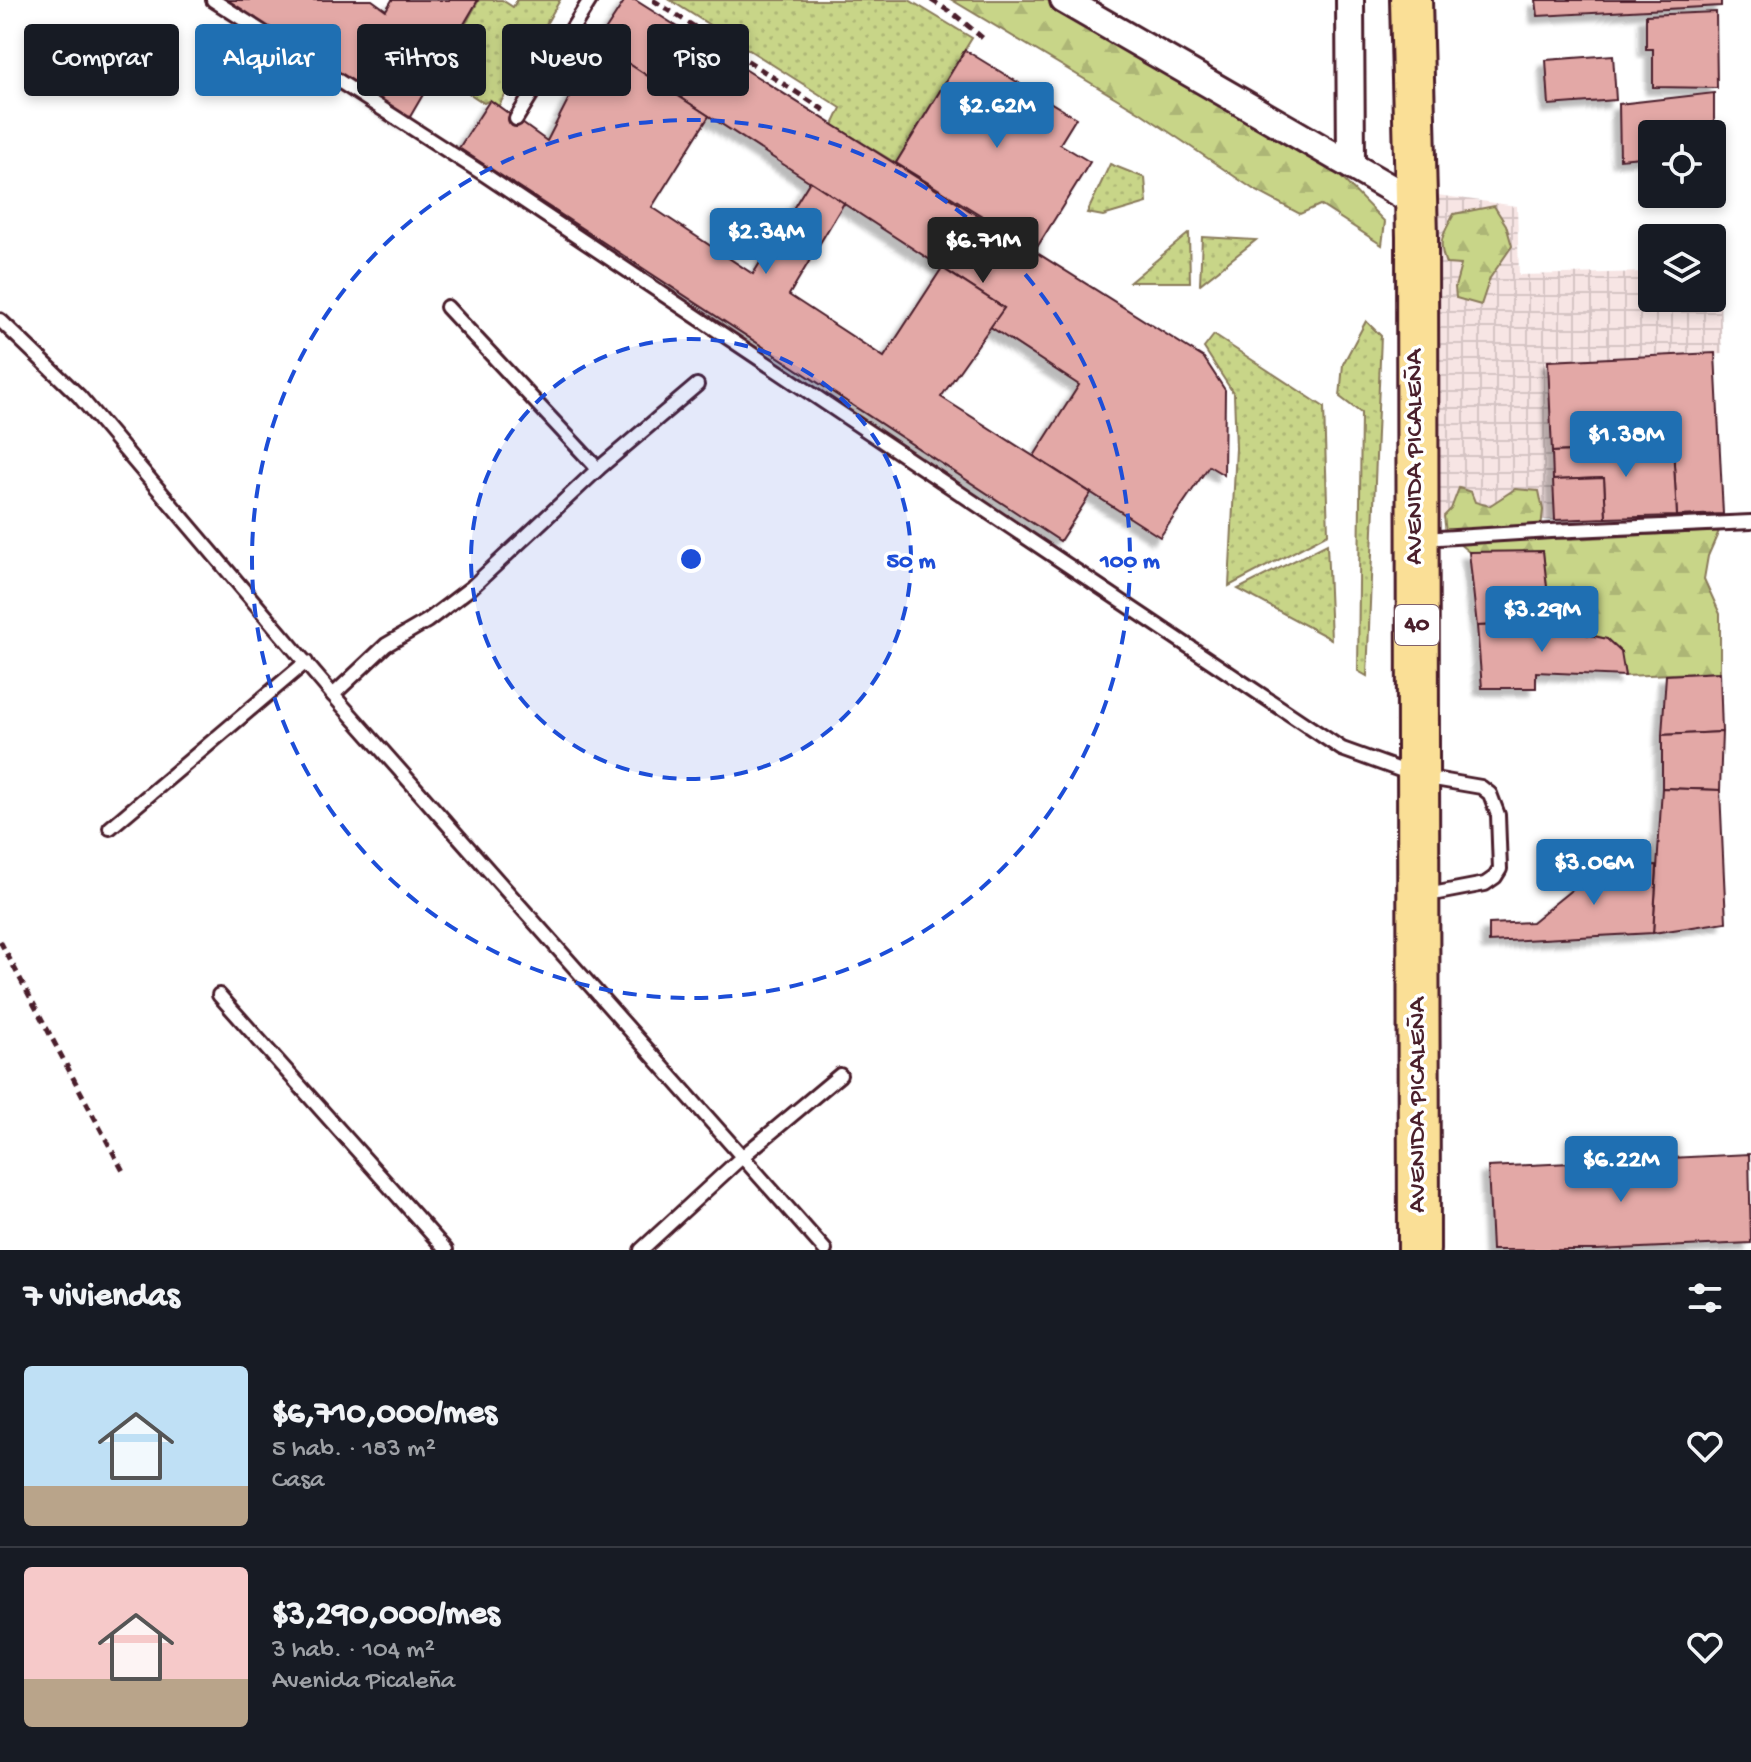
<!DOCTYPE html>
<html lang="es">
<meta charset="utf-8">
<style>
body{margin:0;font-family:"Gochi Hand",sans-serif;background:#242831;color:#f1f3f6;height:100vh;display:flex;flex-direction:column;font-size:30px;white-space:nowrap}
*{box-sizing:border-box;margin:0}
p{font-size:26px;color:#9ea1a6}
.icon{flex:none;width:44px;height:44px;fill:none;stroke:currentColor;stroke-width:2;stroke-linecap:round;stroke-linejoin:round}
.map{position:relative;height:1250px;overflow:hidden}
.side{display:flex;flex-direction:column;background:#171b24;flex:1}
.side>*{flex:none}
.guide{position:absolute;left:24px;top:24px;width:800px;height:72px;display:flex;gap:16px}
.fabs{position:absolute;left:1638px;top:120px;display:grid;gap:16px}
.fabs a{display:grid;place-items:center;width:88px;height:88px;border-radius:8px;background:#171b24;box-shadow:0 4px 12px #0003;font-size:40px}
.price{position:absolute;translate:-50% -68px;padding:0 18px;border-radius:8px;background:#1f6fb2;color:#fff;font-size:26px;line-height:52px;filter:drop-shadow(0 2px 4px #0008)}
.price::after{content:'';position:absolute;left:50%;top:48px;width:24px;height:18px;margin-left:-12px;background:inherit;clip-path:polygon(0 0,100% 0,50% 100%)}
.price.selected{background:#222;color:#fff}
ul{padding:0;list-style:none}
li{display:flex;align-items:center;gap:24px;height:200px;padding:0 24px}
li+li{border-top:2px solid #363941}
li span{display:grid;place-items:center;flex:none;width:224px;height:160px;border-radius:8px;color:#555}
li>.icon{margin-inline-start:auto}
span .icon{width:96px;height:96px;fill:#fffc;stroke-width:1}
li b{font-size:34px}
h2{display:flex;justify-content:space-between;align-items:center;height:96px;padding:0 24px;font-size:34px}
.tag{padding:0 28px;border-radius:8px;background:#171b24;box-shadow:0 4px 12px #0003;font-size:28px;line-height:72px}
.tag.selected{background:#1f6fb2;color:#fff}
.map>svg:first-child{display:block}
.industrial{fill:url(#industrial-grid)}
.grass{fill:url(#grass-dots);stroke:#897a5a;stroke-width:2}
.forest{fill:url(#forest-firs);stroke:#897a5a;stroke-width:2}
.building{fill:#e3a8a6;stroke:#4a1f2b;stroke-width:2;filter:url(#shadow)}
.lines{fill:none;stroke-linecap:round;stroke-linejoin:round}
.lane-casing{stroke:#4a1f2b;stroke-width:18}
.street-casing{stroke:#4a1f2b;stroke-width:32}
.primary-casing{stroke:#4a1f2b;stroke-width:46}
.path{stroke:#4a1f2b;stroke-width:5;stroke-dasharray:8 6;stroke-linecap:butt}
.lane{stroke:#fff;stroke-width:12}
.street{stroke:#fff;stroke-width:26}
.primary{stroke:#fadf96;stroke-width:40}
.ring{fill:none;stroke:#1d4ed8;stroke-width:4;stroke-dasharray:14 10}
.labels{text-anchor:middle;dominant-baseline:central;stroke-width:7;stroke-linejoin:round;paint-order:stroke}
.shield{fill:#fff;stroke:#80626b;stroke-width:2}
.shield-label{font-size:24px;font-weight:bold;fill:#4a1f2b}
.street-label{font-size:26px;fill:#4a1f2b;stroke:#fff}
.centre{fill:#1d4ed8;stroke:#fff;stroke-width:4}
.ring-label{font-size:24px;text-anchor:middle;font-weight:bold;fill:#1d4ed8;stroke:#fff;stroke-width:7;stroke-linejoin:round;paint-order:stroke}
</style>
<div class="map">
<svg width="1751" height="1250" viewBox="0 0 1751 1250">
<defs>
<pattern id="industrial-grid" width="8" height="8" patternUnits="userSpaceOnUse" patternTransform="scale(2)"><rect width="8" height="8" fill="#f7e5e4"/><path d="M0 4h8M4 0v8" fill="none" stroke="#d5c4c4"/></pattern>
<pattern id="grass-dots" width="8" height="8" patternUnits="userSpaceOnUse" patternTransform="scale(2)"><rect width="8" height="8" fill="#c8d588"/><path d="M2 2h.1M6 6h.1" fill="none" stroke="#adb676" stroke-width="1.8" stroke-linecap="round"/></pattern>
<pattern id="forest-firs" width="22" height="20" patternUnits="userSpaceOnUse" patternTransform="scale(2)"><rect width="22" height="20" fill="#c8d588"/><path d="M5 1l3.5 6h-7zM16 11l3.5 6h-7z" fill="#adb676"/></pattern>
<filter id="shadow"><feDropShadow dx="-7" dy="7" stdDeviation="2" flood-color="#0004"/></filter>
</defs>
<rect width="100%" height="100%" fill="#fff"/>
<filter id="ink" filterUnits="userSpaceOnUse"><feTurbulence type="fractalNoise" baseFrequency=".0125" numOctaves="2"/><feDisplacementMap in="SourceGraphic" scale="16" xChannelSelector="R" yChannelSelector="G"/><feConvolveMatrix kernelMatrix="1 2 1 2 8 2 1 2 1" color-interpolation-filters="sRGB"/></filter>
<g filter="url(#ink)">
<!-- industrial -->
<path class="industrial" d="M1437,195L1517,206L1519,275L1652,272V298H1712V271H1719L1722,354L1550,363L1555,520L1435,519Z"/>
<!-- grass -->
<g class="grass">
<path d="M479,0H502L513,7L517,0H560L498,107L490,100L484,103L438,73Z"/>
<path d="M670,0H909L972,38L896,163L833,125L841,108Z"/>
<path d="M1110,164L1145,178L1147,203L1103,216L1087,213Z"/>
<path d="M1189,233L1190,282H1130Z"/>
<path d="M1202,237L1256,240L1200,284Z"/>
<path d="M1366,321L1381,336L1367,676L1358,671L1361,413L1340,397L1343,364Z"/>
<path d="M1214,335L1324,407L1328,534L1229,586L1236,448L1234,394L1204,348Z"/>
<path d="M1327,544L1331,639L1238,589Z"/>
</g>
<!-- forest -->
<g class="forest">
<path d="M952,0H1047L1233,113L1329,165L1385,222L1382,245L1320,205L1300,214L1253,189L1141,113Z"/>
<path d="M1494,206L1506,225L1512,246L1490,278L1481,305L1456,298L1455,287L1461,265L1446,264C1437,240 1443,235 1454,214Z"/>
<path d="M1459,488L1471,492L1475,502L1489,506L1515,489L1539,491L1543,510L1540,537L1571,539L1719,531L1708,556L1704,579L1720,614V672L1625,676C1615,618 1591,651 1565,623L1551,624L1543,552H1469L1446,533L1444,516L1451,509Z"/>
</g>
<!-- building -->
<g class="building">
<path d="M221,0H372L386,10L392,0H478L407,122Z"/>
<path d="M625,0H635L1204,358L1225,390L1224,475L1209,466L1160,537L1034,456L1079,385L989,326L1004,308L597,43Z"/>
<path d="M1536,0H1721V6L1538,16Z"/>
<path d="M1716,12L1717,88L1653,87V49H1646V15Z"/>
<path d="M597,43L709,116L652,207L753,274L810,181L844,203L789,295L884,357L942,268L1004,308L941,397L1091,493L1060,541L459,148L490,100L547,141Z"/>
<path d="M965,50L1076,118L1060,144L1090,162L1036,249L896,163Z"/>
<path d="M1613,55L1616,100L1549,105L1546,60Z"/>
<path d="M1714,93V149H1712V134H1652V156L1620,159L1619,104Z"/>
<path d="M1715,353L1723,514L1677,516L1673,447L1552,452L1548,361Z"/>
<path d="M1673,447L1677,516L1606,518L1604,478L1553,480L1552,452Z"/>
<path d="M1604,478L1606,518L1555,520L1553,480Z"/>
<path d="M1543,551L1551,624L1477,626L1469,552Z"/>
<path d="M1565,623L1573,631L1607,639L1621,652L1625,676L1536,672V688H1482L1477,626Z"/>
<path d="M1720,672L1722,732L1662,735L1666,675Z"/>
<path d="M1722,732L1720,790L1662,788V735Z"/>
<path d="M1662,788L1720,790L1726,922L1653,933Z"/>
<path d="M1657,865L1653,933L1489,942V924L1532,922L1575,887L1578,868Z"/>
<path d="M1749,1154L1751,1243L1597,1250H1492L1488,1167Z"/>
</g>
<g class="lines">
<defs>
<g id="lane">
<path d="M213,0L485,175L1342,749L1417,776L1481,787L1490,794L1498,815L1500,869L1495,877L1485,884L1422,896"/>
<path d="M516,119L590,0"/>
<path d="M447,307L598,469"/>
<path d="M0,320L79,396L333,695L825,1250"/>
<path d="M1423,539L1551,531L1751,522"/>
<path d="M333,695L386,645L427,621L472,587L598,469L697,385"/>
<path d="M110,828L306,662"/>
<path d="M219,995L446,1250"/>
<path d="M641,1250L743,1156L840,1075"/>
</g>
<g id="street">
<path d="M1064,0L1416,203"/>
<path d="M1350,0L1351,165"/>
</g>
<path id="primary" d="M1411,0L1417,237L1419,1250"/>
</defs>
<!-- lane casing -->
<use href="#lane" class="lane-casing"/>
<!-- street casing -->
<use href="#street" class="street-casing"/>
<!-- primary casing -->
<use href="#primary" class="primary-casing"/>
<!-- path -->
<g class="path">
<path d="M653,0L827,112"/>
<path d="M931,0L955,15L985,40"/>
<path d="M0,941L124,1173"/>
</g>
<!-- lane -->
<use href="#lane" class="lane"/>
<!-- street -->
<use href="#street" class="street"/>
<!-- primary -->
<use href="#primary" class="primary"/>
</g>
</g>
<!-- distance rings -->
<circle cx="691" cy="559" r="220" fill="#1d4ed8" fill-opacity=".12"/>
<g class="ring">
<circle cx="691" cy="559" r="220"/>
<circle cx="691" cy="559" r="439"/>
</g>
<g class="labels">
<!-- shield labels -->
<rect class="shield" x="1395" y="605" width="44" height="40" rx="6"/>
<g class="shield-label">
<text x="1417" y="625">40</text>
</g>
<!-- street labels -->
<g class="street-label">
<text transform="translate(1416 457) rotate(-90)">AVENIDA PICALEÑA</text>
<text transform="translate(1419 1105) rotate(-90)">AVENIDA PICALEÑA</text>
</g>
</g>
<circle cx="691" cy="559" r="12" class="centre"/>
<g class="ring-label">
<text x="911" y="567">50 m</text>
<text x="1130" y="567">100 m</text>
</g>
</svg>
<div class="fabs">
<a><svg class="icon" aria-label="locate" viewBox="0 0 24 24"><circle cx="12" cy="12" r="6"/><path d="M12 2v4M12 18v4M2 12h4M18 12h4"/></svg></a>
<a><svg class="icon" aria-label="layers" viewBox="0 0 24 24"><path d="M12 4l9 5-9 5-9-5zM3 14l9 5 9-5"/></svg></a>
</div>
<b class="price" style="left:997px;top:150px">$2.62M</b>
<b class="price" style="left:766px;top:276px">$2.34M</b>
<b class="price selected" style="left:983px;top:285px">$6.71M</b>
<b class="price" style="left:1626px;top:479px">$1.38M</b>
<b class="price" style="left:1542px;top:654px">$3.29M</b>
<b class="price" style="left:1594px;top:907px">$3.06M</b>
<b class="price" style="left:1621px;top:1204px">$6.22M</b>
<div class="guide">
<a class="tag">Comprar</a>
<a class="tag selected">Alquilar</a>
<a class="tag">Filtros</a>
<a class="tag">Nuevo</a>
<a class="tag">Piso</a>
</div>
</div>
<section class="side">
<h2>7 viviendas<svg class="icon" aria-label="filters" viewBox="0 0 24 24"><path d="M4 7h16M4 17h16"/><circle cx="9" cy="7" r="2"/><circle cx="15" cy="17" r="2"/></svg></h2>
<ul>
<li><span style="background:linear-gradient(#bfe0f5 75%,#b9a48a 0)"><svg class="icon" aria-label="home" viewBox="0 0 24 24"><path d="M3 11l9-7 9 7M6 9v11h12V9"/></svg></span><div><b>$6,710,000/mes</b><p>5 hab. · 183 m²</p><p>Casa</p></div><svg class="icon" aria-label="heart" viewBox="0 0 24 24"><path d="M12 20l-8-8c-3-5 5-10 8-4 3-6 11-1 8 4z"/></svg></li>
<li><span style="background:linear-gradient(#f6c9c9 70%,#b9a48a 0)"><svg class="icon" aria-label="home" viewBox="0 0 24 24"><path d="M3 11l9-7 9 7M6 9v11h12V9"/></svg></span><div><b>$3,290,000/mes</b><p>3 hab. · 104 m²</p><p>Avenida Picaleña</p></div><svg class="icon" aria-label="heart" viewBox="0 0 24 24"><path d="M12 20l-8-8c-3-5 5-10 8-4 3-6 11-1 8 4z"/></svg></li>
</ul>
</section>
